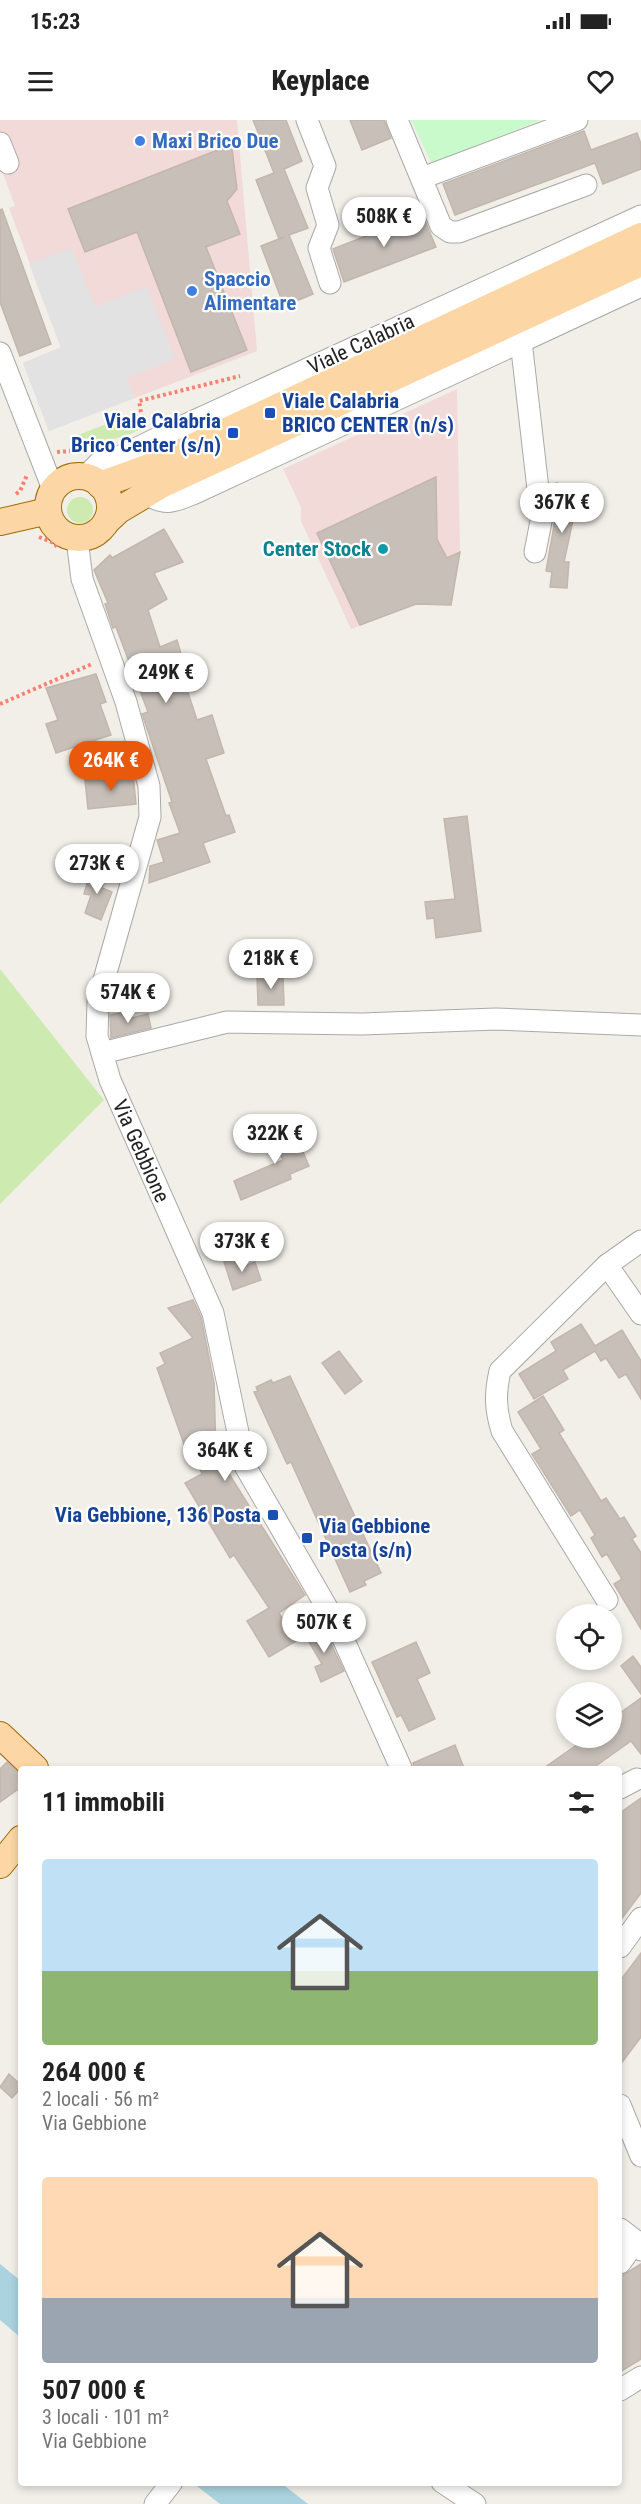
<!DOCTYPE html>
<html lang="it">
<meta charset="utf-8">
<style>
body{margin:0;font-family:"Roboto Condensed",sans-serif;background:#f6f6f6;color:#222;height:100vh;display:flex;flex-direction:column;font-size:22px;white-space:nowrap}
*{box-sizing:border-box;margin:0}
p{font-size:20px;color:#767676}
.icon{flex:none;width:33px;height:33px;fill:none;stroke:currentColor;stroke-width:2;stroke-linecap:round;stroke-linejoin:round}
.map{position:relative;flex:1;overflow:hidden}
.drawer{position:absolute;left:18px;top:1646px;width:604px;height:720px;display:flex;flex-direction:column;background:#fff;border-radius:6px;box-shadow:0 3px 9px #0003}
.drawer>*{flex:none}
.buttons{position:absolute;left:556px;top:1484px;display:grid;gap:12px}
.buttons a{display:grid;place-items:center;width:66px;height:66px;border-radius:50%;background:#fff;box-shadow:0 3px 9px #0003;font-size:30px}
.price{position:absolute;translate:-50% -51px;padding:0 14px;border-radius:21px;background:#fff;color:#222;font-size:20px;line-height:39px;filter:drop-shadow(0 2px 3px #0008)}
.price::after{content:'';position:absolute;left:50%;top:36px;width:18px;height:14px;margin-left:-9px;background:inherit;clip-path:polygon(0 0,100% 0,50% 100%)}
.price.on{background:#ea580c;color:#fff}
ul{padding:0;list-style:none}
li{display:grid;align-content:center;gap:12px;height:318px;padding:0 24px}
li span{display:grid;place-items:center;height:186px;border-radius:6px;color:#555}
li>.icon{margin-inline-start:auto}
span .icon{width:108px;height:108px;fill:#fffc;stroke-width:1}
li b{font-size:26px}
h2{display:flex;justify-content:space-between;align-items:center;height:72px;padding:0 24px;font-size:26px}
.status{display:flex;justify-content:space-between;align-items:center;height:42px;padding:0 30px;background:#fff;direction:ltr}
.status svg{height:16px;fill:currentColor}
header{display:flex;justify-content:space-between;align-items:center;height:78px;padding:0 24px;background:#fff;font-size:27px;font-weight:800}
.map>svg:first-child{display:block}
.commercial{fill:#f2dad9}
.grass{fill:#cdebb0}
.park{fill:#c8facc}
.parking{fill:#e2e2e2}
.water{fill:#aad3df}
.building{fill:#c7bfb8;stroke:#c4b6ab;stroke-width:1.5}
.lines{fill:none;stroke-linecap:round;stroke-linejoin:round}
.minor-casing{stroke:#a9a9a9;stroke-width:23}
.major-casing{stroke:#a06b00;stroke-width:28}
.path{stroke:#fa8072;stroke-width:4;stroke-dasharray:3 3;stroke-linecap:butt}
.minor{stroke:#fff;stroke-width:21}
.major{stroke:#fcd6a4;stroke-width:26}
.shop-dot{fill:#3f7fe0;stroke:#fff;stroke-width:2}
.transit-dot{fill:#1a4fb4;stroke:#fff;stroke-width:2}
.culture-dot{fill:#0f9aa8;stroke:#fff;stroke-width:2}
.labels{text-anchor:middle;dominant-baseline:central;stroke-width:4.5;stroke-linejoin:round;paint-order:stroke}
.shop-label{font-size:21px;font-weight:bold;fill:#366cbe;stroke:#fff;text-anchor:start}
.street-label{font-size:21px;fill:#222;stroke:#fff}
.transit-label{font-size:21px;font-weight:bold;fill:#164399;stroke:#fff;text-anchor:start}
.culture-label{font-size:21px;font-weight:bold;fill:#0d838f;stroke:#fff;text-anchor:end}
</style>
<div class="status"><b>15:23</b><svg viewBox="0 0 49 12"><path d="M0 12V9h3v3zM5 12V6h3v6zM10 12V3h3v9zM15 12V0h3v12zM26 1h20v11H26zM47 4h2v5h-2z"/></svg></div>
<header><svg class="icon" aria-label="menu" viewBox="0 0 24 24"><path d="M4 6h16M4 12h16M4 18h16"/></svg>Keyplace<svg class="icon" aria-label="heart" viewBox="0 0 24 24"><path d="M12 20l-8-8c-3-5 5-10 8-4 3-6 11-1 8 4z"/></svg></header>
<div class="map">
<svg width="641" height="2384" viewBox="0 0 641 2384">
<rect width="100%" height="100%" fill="#f2efe9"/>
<!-- commercial -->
<g class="commercial">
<path d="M0,0H237L257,231L49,311L23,243L61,227L9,88L15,86L0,45Z"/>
<path d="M457,269L460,432L451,485L415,484L351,509L301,401V387L283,349Z"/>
</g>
<!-- grass -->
<g class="grass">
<path d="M137,292L142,308C117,322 101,321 73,317Z"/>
<circle cx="80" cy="390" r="13"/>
<path d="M0,849L104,980L0,1084Z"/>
</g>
<!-- park -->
<path class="park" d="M411,0H541L432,44Z"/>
<!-- parking -->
<path class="parking" d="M72,128L95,187L147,167L175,239L127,258L134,278L49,311L23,243L61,228L29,144Z"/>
<!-- water -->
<g class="water">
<path d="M0,2144L21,2161V2218L0,2200Z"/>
<path d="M193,2363H281L308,2384H220Z"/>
</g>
<!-- building -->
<g class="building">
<path d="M253,0H286L302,41L284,49L308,108L289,115L313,174L284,186L261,126L284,117L279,119L256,60L274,53Z"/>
<path d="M350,0H384L391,18L362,30Z"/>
<path d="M584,11L591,30L637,13L641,24V49L603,64L595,43L455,95L443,64Z"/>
<path d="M232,28L237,69L227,81L240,114L206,127L247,230L191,252L137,112L85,132L68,89L215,31Z"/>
<path d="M2,89L51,224L20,236L0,182V90Z"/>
<path d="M422,94L436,127L344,162L333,129Z"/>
<path d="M436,357L437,419L447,438L460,432L451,485L416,484L360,505L317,413Z"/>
<path d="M556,363L580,368L564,442H569L567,468L550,467L552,452L546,451L558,383L554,372Z"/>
<path d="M164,409L183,442L154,453L167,479L148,490L160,527L177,520L182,537L177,539L197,600L212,595L224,633L206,639L226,696L229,695L235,712L203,723L210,742L149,763L150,746L164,742L157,720L180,713L169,683L172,682L142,594L148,592L116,507L113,508L105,484L108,483L94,450L110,435L112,438Z"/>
<path d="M96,554L106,582L100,584L111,615L56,633L46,604L58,600L46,568Z"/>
<path d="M133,654L136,684L88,689L85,660Z"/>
<path d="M467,696L481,811L436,818L434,798L427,799L425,782L455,779L444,699Z"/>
<path d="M91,750L106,756L102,768L112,772L101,800L85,793L91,775L84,774Z"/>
<path d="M269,854H283L284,885H258L257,856H269Z"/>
<path d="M125,892L127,899L148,894L151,908L111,918L110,895Z"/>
<path d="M291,1004L309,1046L290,1054L291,1059L241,1080L234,1061L283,1040L271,1013Z"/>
<path d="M238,1137L242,1147L255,1142L261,1160L233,1170L224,1142Z"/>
<path d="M193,1180L201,1197L214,1263L216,1333L305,1475L279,1493L296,1521L269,1537L247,1501L269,1488L234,1435L230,1438L185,1363L202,1354L188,1323L184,1324L157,1248L165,1244L160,1233L193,1218L168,1188Z"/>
<path d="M581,1204L595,1226L622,1210L641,1241V1279L626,1254L619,1258L606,1238L601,1241L595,1231L563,1250L568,1259L534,1279L519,1254L556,1231L551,1222Z"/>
<path d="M339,1231L362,1261L345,1274L322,1243Z"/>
<path d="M290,1256L381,1453L364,1461L366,1465L350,1472L291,1342L287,1344L254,1272L258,1271L256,1267L271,1260L273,1263Z"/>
<path d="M543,1276L564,1310L559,1313L601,1381L606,1378L620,1399L624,1397L636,1416L632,1419L641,1433V1509L614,1464L622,1459L607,1434L602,1437L591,1418L595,1415L580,1390L571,1396L532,1334L541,1329L518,1292Z"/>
<path d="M322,1505L344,1551L321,1562L315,1547L322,1544L305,1515Z"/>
<path d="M416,1522L430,1553L417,1559L435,1599L409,1611L401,1595L397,1597L372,1542Z"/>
<path d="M633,1536L641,1547V1574L621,1546Z"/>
<path d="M641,1578V1634L631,1621L593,1648H544L588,1617H612V1599Z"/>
<path d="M455,1625L464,1648H414L413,1643Z"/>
<path d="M7,1642L21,1655V1667L0,1682V1649Z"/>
<path d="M641,1678V1773L620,1801V1693Z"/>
<path d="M641,1833V1917L620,1945V1861Z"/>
<path d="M9,1954L21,1965V1968L12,1978L0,1967Z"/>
<path d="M641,2144V2239L620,2252V2157Z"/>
</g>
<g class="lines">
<defs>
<g id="minor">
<path d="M307,0L325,46L317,68L328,105L319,128L330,163"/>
<path d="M397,0L441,106L450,112H459L586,65"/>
<path d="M0,23L8,43"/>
<path d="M422,58L577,0"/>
<path d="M521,221L538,369L545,381L535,432"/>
<path d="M0,233L53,369"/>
<path d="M85,357L100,342L121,336L170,312L641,96"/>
<path d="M145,374C167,386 173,382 195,373L641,166"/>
<path d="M77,419L82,459L126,582L149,666L150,697L98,881L97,916L110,960L213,1193L245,1346L337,1505L401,1648"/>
<path d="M102,933L227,902L362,904L496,899L641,905"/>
<path d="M641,1121L607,1145L641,1194"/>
<path d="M607,1145L500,1251C495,1273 495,1288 502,1311L607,1480"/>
<path d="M620,1668L637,1659"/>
<path d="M620,1827L641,1798"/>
<path d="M620,1985L641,2036"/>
<path d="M620,2109L636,2121L641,2130"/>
<path d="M620,2143L636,2121"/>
<path d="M620,2270L641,2257"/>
<path d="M442,2362L475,2384"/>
<path d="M155,2384L172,2362"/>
</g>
<g id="major">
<circle cx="79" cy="387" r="31"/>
<path d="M100,365L152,346L641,116"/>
<path d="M0,402L48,391"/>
<path d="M106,402L119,390L161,365L641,143"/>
<path d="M0,1615L35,1648"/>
<path d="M0,1745L21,1719"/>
</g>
</defs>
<!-- minor casing -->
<use href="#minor" class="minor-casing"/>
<!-- major casing -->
<use href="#major" class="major-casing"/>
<!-- path -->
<g class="path">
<path d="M143,304L139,281L240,256"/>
<path d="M57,332L86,330"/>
<path d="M16,374L20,371L27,355"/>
<path d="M39,417L54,423L58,428"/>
<path d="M0,584L92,544"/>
</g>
<!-- minor -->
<use href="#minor" class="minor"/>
<!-- major -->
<use href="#major" class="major"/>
</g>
<!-- markers -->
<g class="shop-dot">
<circle cx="140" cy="21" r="6"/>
<circle cx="192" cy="171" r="6"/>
</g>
<g class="transit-dot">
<rect x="264" y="287" width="12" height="12" rx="3"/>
<rect x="227" y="307" width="12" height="12" rx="3"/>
<rect x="267" y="1389" width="12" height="12" rx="3"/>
<rect x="301" y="1412" width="12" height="12" rx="3"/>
</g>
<circle class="culture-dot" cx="383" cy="429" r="6"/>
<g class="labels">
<!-- shop labels -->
<g class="shop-label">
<text x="152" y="21">Maxi Brico Due</text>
<text x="204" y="159">Spaccio<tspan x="204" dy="24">Alimentare</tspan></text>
</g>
<!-- street labels -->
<g class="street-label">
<text transform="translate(361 224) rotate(-25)">Viale Calabria</text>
<text transform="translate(141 1031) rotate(66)">Via Gebbione</text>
</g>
<!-- transit labels -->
<g class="transit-label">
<text x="282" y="281">Viale Calabria<tspan x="282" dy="24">BRICO CENTER (n/s)</tspan></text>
<text x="221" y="301" text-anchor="end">Viale Calabria<tspan x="221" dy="24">Brico Center (s/n)</tspan></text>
<text x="261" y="1395" text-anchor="end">Via Gebbione, 136 Posta</text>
<text x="319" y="1406">Via Gebbione<tspan x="319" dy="24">Posta (s/n)</tspan></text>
</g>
<!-- culture labels -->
<g class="culture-label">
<text x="371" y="429">Center Stock</text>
</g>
</g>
</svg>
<div class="buttons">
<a><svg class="icon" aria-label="locate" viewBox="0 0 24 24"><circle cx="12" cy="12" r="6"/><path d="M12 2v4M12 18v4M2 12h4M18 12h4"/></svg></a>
<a><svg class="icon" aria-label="layers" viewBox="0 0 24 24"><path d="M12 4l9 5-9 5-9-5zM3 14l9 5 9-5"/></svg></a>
</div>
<b class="price" style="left:384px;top:128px">508K €</b>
<b class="price" style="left:562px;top:414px">367K €</b>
<b class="price" style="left:166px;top:584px">249K €</b>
<b class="price on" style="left:111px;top:672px">264K €</b>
<b class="price" style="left:97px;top:775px">273K €</b>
<b class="price" style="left:271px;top:870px">218K €</b>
<b class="price" style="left:128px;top:904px">574K €</b>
<b class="price" style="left:275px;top:1045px">322K €</b>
<b class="price" style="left:242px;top:1153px">373K €</b>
<b class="price" style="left:225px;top:1362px">364K €</b>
<b class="price" style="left:324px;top:1534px">507K €</b>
<section class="drawer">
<h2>11 immobili<svg class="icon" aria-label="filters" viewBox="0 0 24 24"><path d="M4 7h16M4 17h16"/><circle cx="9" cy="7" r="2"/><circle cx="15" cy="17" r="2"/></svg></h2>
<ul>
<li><span style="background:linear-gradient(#bfe0f5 60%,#8fb573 0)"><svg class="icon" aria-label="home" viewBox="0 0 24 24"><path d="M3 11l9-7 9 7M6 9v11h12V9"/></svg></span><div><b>264 000 €</b><p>2 locali · 56 m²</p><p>Via Gebbione</p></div></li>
<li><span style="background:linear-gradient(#ffd9b3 65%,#9aa5b1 0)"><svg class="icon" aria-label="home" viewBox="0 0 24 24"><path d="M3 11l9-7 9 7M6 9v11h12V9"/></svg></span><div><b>507 000 €</b><p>3 locali · 101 m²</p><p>Via Gebbione</p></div></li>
</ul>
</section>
</div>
